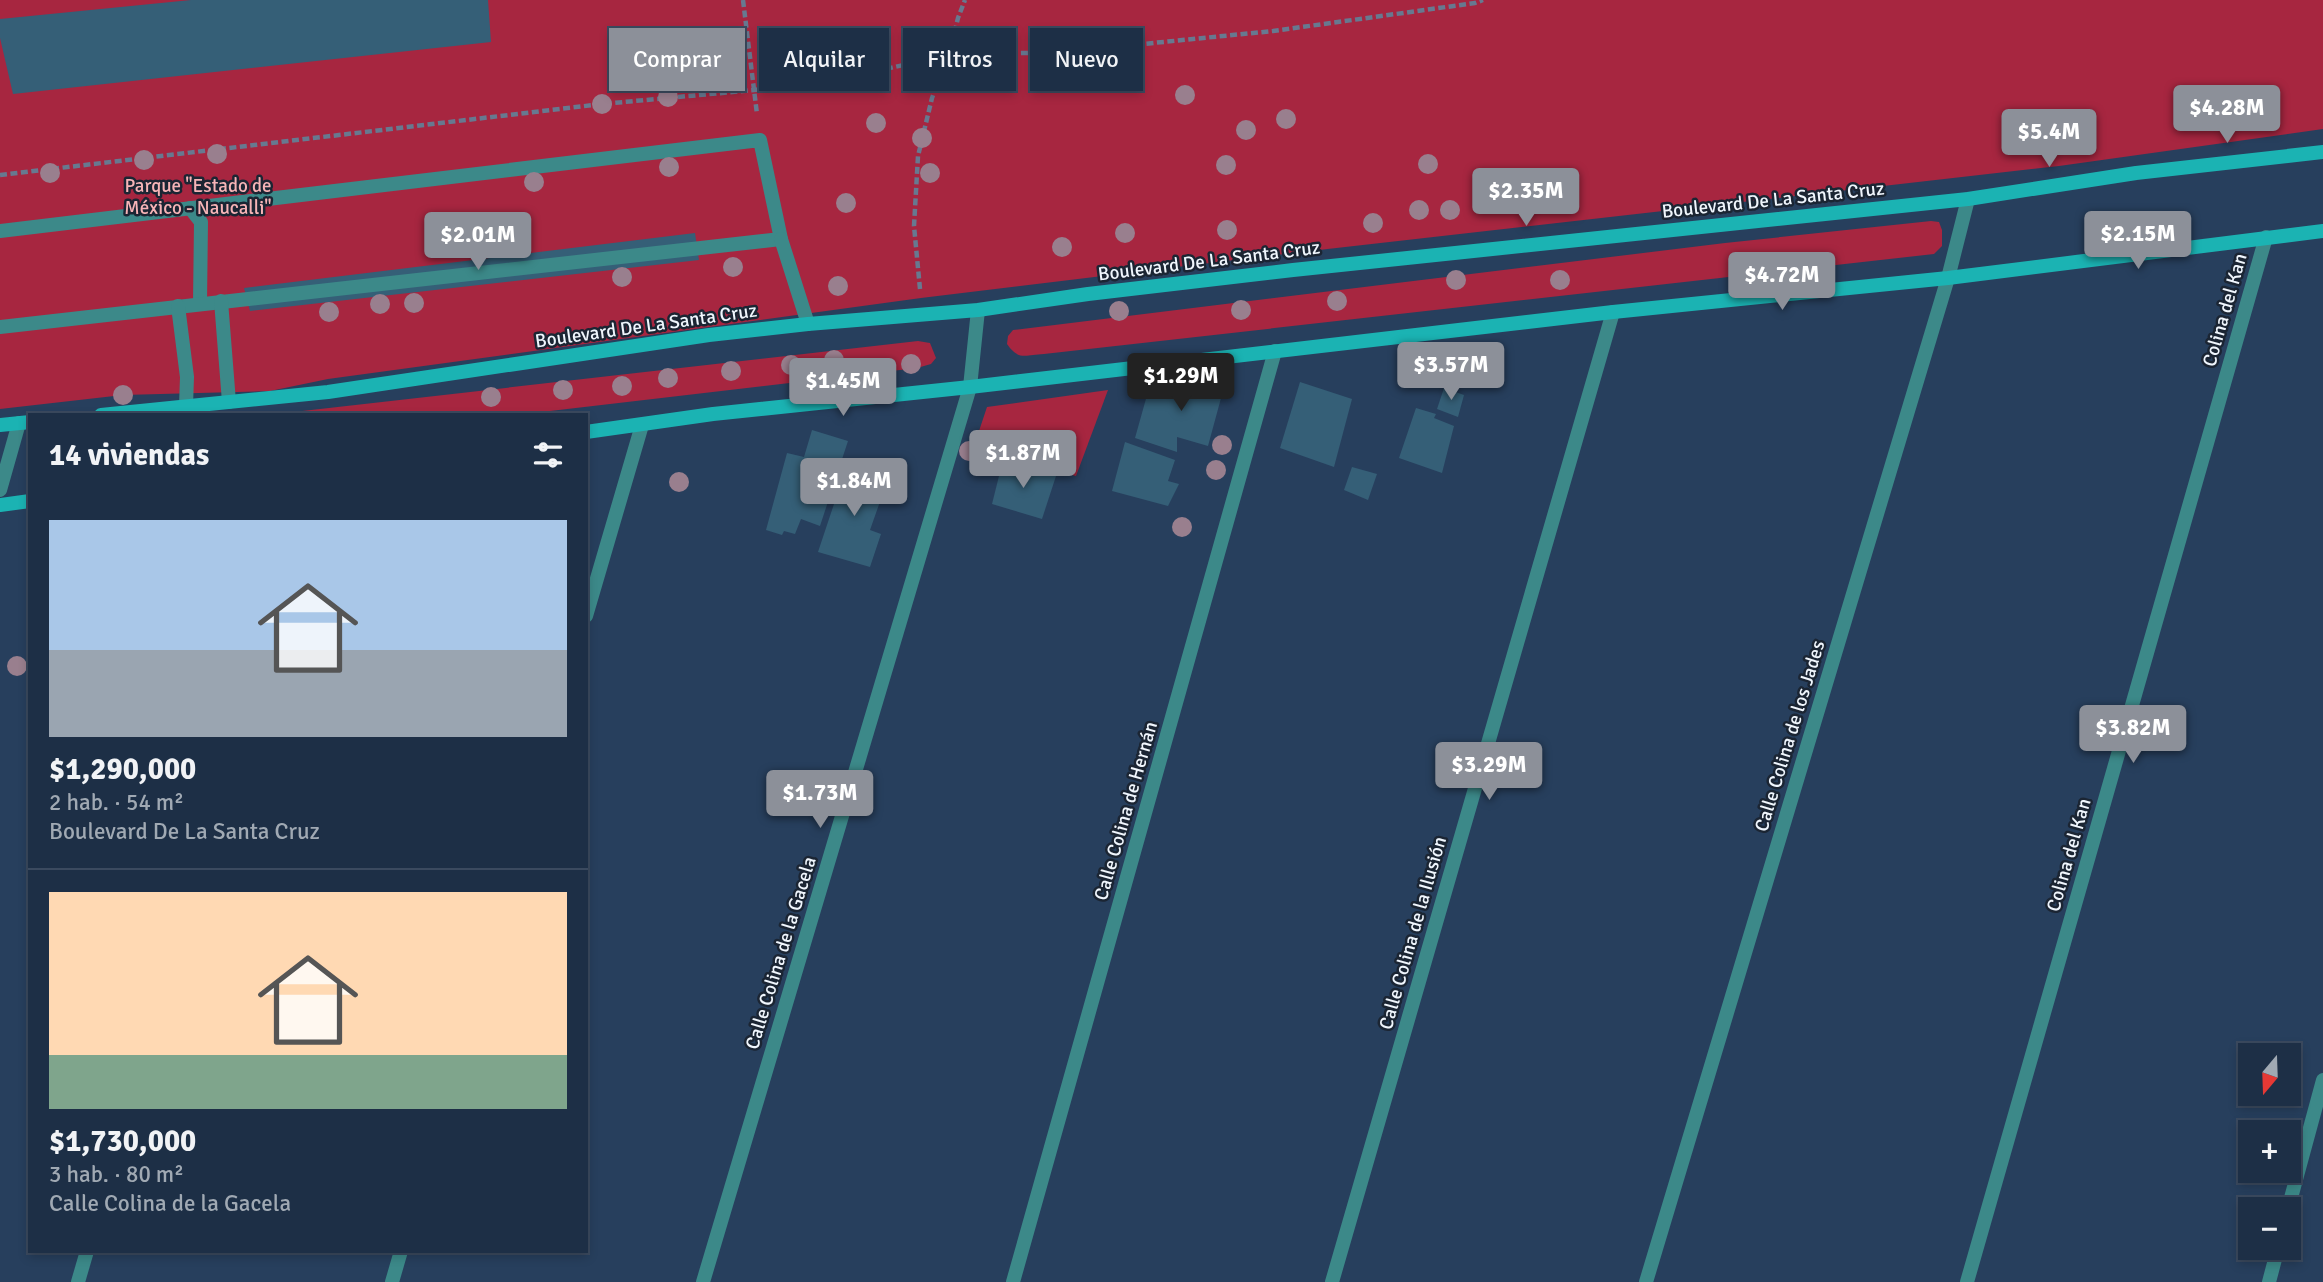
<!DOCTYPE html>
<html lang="es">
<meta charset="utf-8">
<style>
body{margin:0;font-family:Signika,sans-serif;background:#25374d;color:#f1f3f6;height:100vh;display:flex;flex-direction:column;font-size:26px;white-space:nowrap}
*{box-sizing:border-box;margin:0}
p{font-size:23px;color:#a0a9b3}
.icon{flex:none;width:38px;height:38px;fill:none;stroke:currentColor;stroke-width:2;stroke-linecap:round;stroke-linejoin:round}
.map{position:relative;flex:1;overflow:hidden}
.drawer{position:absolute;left:28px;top:413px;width:560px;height:840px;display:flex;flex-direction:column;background:#1d2f46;border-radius:0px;box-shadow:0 4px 10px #0003,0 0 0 2px #3b4a5f}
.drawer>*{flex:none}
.guide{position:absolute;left:609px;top:28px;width:665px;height:63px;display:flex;gap:14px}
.needle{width:46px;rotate:199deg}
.fabs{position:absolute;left:2238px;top:1043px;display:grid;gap:14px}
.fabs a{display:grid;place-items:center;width:63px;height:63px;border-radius:0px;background:#1d2f46;box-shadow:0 4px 10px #0003,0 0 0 2px #3b4a5f;font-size:35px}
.price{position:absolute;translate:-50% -60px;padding:0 16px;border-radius:7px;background:#8c9099;color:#fff;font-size:23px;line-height:46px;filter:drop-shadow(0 2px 4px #0008)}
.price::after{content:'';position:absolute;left:50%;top:42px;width:21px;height:16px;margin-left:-10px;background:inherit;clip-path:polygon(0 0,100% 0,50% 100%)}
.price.selected{background:#222;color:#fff}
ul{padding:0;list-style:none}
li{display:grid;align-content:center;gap:14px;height:371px;padding:0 21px}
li+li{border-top:2px solid #3b4a5f}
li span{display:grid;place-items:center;height:217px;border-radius:0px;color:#555}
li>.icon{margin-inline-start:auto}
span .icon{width:126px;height:126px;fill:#fffc;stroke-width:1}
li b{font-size:30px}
h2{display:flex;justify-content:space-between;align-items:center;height:84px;padding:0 21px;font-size:30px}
.tag{padding:0 24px;border-radius:0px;background:#1d2f46;box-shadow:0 4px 10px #0003,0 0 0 2px #3b4a5f;font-size:24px;line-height:63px}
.tag.selected{background:#8c9099;color:#fff}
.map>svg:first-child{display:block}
.green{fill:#a72640}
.building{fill:#355f77}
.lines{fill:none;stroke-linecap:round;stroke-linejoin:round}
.path{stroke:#677990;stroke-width:4.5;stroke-dasharray:7 3.5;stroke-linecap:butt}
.lane{stroke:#3c8989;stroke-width:14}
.street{stroke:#3c8989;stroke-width:14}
.secondary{stroke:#1bb3b3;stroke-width:14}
.tree{fill:#997f8e}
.labels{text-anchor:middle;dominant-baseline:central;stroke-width:5;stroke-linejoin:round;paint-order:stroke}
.park-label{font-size:19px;fill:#f7b4b7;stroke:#1b2533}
.street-label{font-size:19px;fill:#f0f6fd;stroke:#1b2533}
</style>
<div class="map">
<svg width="2323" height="1282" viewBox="0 0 2323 1282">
<rect width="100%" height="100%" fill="#273f5d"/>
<!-- green -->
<g class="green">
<path d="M0,0H2323V129L2059,166L1310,251L921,298L328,379L270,391L123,395L0,409Z"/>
<path d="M1931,221L1939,222L1942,230V246L1934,254L1044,354C1025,355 1019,361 1007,344L1008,336L1013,330L1725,243Z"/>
<path d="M918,341L930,343L936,358L931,364L917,368L516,415H267Z"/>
<path d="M1108,390L1076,476L973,449L987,407Z"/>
</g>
<!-- building -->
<g class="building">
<path d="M191,0H488L491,42L13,94L0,38V19Z"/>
<path d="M695,233L699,260L250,311L244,288Z"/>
<path d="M1227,376L1208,446L1177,437V452L1135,438L1149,388Z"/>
<path d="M1300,382L1352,399L1334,467L1280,448Z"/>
<path d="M1444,388L1464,395L1458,417L1437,409Z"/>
<path d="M1416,408L1436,414L1434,418L1454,426L1442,473L1399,458Z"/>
<path d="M812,430L848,441L820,526L801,519L795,534L784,531L782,535L766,530L787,453L804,457Z"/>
<path d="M1125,442L1175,460L1168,481L1179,484L1168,506L1112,491Z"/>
<path d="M1003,460L1056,476L1042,519L992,504Z"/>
<path d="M847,465L888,479L870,530L881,534L870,567L818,552Z"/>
<path d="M1352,467L1377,474L1368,500L1344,490Z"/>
</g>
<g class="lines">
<!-- path -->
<g class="path">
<path d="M743,0L757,114"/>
<path d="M0,175L602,104L754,90L858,75L949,55L1063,52L1273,31L1475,3L1483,0"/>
<path d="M920,289L914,226L918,156L932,98L949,55L958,18L965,0"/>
</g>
<!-- lane -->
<g class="lane">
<path d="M190,208L201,222L200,303"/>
<path d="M0,231L760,140L781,239L0,327"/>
<path d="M781,239L808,324"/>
<path d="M221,301L229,402"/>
<path d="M178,306L187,377L186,406"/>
</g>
<!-- street -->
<g class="street">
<path d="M0,490L19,423"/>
<path d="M586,616L642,425"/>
<path d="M2288,1209L2323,1080"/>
<path d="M78,1282L87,1251"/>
<path d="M392,1282L401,1251"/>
<path d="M703,1282L970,387L978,310"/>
<path d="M1013,1282L1275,351"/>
<path d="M1332,1282L1613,312"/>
<path d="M1646,1282L1948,278L1968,199"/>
<path d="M1967,1282L2266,237"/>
<path d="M2269,1282L2278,1248"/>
</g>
<!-- secondary -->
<g class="secondary">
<path d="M101,415L328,392L709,335L808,324L978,310L1088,294L1293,270L1968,199L2136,173L2323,152"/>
<path d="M0,425L30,422"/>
<path d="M586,432L713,414L970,387L1613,312L1948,278L2323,231"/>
<path d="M0,505L30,501"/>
</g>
</g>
<!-- trees -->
<g class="tree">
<circle cx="620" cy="62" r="10"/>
<circle cx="870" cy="62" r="10"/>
<circle cx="1185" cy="95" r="10"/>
<circle cx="668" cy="97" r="10"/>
<circle cx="602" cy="104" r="10"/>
<circle cx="1286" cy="119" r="10"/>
<circle cx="876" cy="123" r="10"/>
<circle cx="1246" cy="130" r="10"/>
<circle cx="922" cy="138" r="10"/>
<circle cx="217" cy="154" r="10"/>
<circle cx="144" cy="160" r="10"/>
<circle cx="1428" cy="164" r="10"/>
<circle cx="1226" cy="165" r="10"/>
<circle cx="669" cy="167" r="10"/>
<circle cx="50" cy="173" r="10"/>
<circle cx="930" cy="173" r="10"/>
<circle cx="534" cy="182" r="10"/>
<circle cx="846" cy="203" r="10"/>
<circle cx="1419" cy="210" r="10"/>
<circle cx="1450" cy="210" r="10"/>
<circle cx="1373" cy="223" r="10"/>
<circle cx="1227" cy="230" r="10"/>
<circle cx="1125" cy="233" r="10"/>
<circle cx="1062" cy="247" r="10"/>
<circle cx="733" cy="267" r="10"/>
<circle cx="622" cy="277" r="10"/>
<circle cx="1456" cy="280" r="10"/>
<circle cx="1560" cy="280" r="10"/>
<circle cx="838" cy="286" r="10"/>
<circle cx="1337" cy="301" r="10"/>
<circle cx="414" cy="303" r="10"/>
<circle cx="380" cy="304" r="10"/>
<circle cx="1241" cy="310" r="10"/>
<circle cx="1119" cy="311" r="10"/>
<circle cx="329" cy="312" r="10"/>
<circle cx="834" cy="360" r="10"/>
<circle cx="911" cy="364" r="10"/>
<circle cx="791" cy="365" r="10"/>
<circle cx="731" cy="371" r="10"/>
<circle cx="668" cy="378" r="10"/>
<circle cx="622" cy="386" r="10"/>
<circle cx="563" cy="390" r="10"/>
<circle cx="123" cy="395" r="10"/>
<circle cx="491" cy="397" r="10"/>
<circle cx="1222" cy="445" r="10"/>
<circle cx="969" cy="451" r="10"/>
<circle cx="1216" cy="470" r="10"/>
<circle cx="679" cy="482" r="10"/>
<circle cx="1182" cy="527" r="10"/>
<circle cx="17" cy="666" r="10"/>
</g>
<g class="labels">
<!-- park labels -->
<g class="park-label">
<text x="198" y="186">Parque "Estado de<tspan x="198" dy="22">México - Naucalli"</tspan></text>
</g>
<!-- street labels -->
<g class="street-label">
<text transform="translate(1773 200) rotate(-6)">Boulevard De La Santa Cruz</text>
<text transform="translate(1209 261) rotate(-7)">Boulevard De La Santa Cruz</text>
<text transform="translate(2225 310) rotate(-74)">Colina del Kan</text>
<text transform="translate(646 326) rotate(-8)">Boulevard De La Santa Cruz</text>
<text transform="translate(1790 736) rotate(-73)">Calle Colina de los Jades</text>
<text transform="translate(1126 811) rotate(-74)">Calle Colina de Hernán</text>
<text transform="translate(2069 855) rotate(-74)">Colina del Kan</text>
<text transform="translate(1413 933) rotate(-74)">Calle Colina de la Ilusión</text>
<text transform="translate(781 953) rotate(-73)">Calle Colina de la Gacela</text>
</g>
</g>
</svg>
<div class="fabs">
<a><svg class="needle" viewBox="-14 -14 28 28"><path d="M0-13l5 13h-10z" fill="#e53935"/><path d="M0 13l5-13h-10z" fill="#a0a9b3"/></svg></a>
<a>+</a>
<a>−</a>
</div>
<b class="price" style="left:2227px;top:145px">$4.28M</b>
<b class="price" style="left:2049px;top:169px">$5.4M</b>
<b class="price" style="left:1526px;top:228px">$2.35M</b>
<b class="price" style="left:2138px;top:271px">$2.15M</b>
<b class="price" style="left:478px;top:272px">$2.01M</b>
<b class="price" style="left:1782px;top:312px">$4.72M</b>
<b class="price" style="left:1451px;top:402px">$3.57M</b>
<b class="price selected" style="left:1181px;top:413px">$1.29M</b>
<b class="price" style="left:843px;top:418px">$1.45M</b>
<b class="price" style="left:1023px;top:490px">$1.87M</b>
<b class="price" style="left:854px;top:518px">$1.84M</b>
<b class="price" style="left:2133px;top:765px">$3.82M</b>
<b class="price" style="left:1489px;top:802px">$3.29M</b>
<b class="price" style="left:820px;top:830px">$1.73M</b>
<div class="guide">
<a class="tag selected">Comprar</a>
<a class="tag">Alquilar</a>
<a class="tag">Filtros</a>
<a class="tag">Nuevo</a>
</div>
<section class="drawer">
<h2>14 viviendas<svg class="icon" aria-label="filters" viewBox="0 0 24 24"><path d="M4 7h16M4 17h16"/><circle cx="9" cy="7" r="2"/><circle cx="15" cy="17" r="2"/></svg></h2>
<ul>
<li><span style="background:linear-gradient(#a9c7e8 60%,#9aa5b1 0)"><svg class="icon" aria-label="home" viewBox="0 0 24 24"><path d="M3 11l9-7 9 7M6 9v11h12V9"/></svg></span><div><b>$1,290,000</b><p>2 hab. · 54 m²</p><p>Boulevard De La Santa Cruz</p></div></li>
<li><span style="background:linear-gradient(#ffd9b3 75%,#7fa58c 0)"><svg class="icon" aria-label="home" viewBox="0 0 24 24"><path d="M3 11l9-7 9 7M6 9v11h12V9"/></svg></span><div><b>$1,730,000</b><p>3 hab. · 80 m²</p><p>Calle Colina de la Gacela</p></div></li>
</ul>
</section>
</div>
